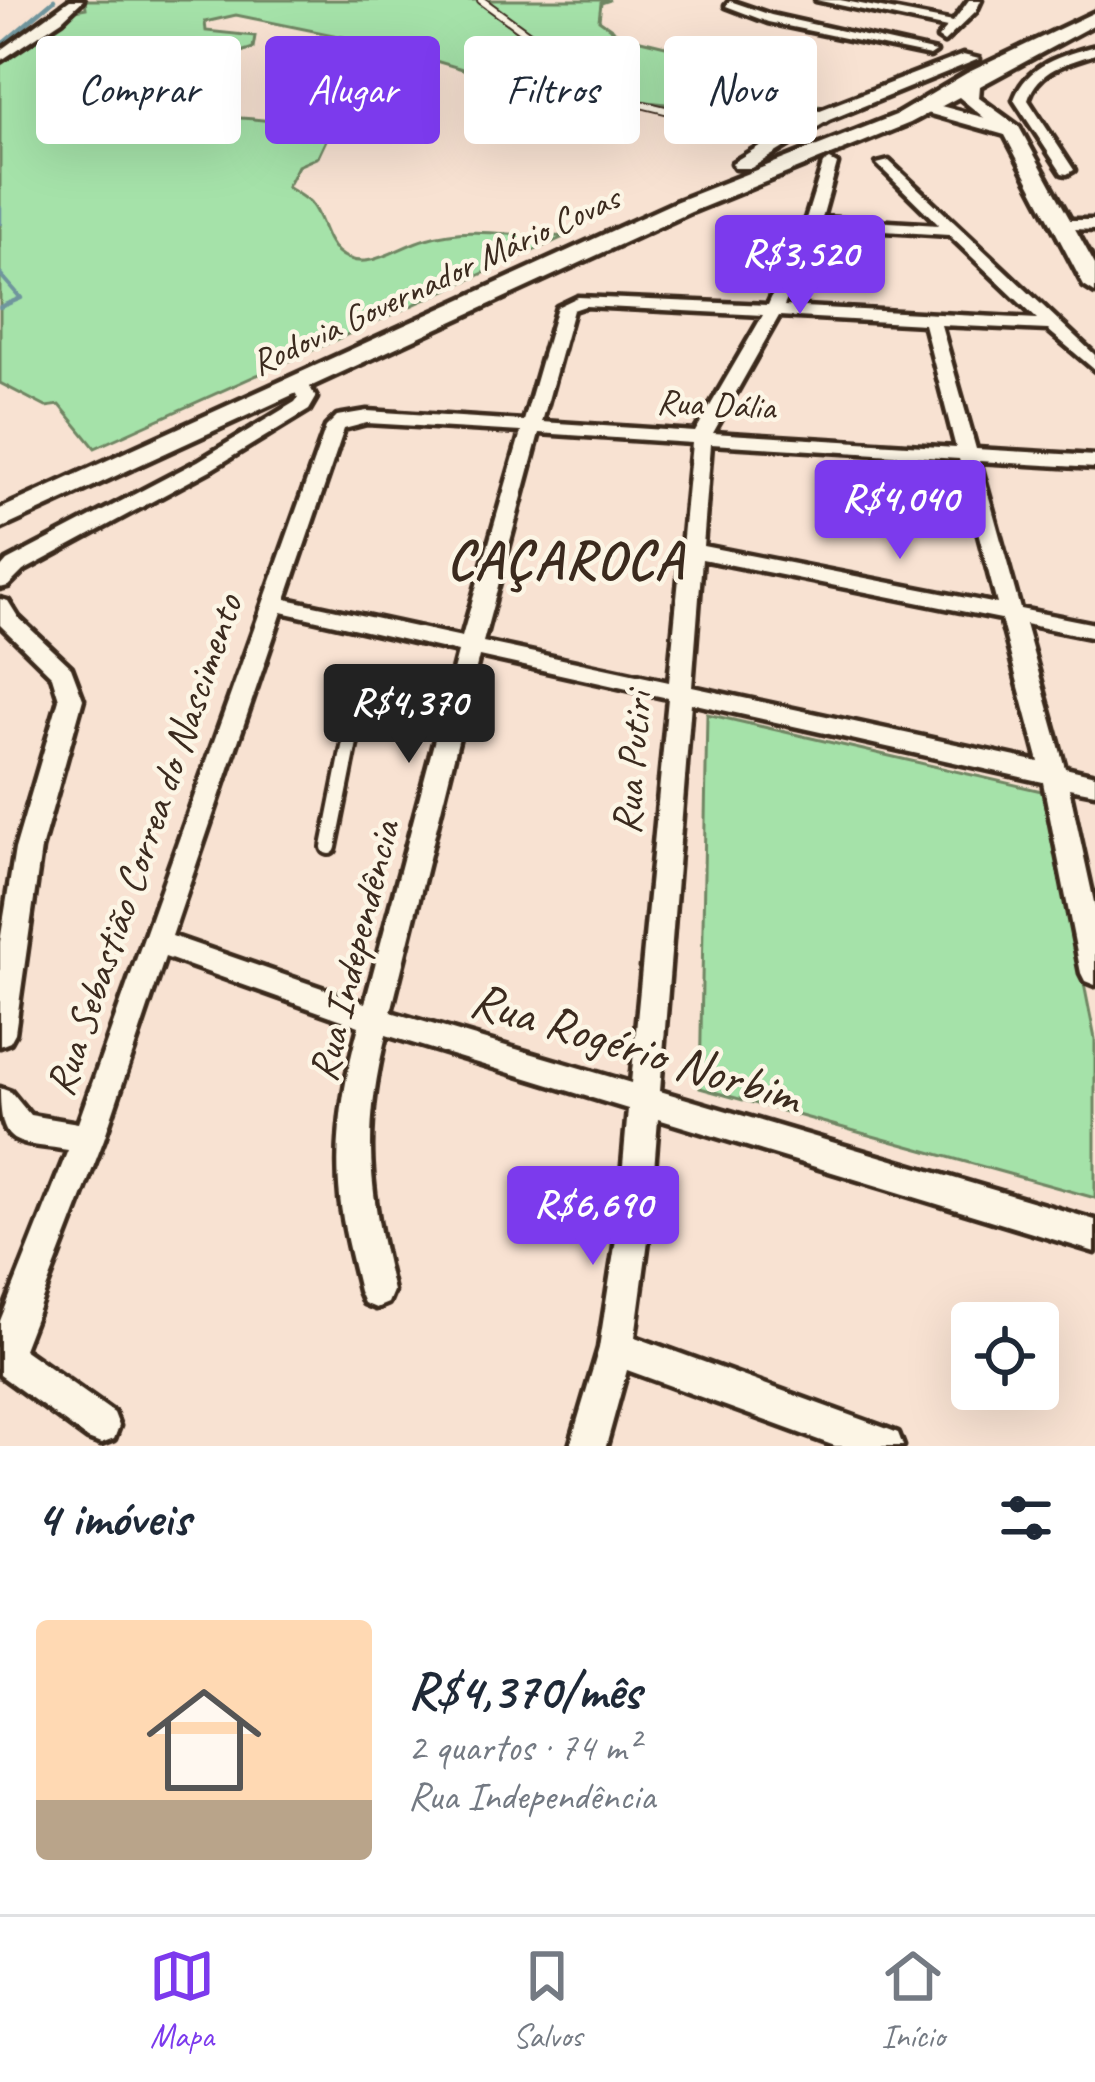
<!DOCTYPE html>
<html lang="pt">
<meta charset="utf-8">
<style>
body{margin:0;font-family:Caveat,sans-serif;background:#f2f2f3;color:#1f2937;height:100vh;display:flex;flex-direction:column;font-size:45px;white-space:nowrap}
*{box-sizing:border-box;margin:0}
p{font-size:39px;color:#747a83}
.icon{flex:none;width:66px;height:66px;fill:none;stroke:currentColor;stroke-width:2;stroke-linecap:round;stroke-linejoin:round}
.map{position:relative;height:1446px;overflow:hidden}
.side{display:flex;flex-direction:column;background:#fff;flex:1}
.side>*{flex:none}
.guide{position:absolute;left:36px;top:36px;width:1023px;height:108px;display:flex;gap:24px}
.fabs{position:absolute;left:951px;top:1302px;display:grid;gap:24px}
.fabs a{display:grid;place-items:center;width:108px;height:108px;border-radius:12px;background:#fff;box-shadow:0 12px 48px #0002;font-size:60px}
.price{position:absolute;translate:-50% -102px;padding:0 27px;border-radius:12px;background:#7c3aed;color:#fff;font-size:39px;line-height:78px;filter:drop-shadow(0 3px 6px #0008)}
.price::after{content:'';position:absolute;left:50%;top:72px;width:36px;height:27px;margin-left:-18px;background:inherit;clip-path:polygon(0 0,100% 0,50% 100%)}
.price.on{background:#222;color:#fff}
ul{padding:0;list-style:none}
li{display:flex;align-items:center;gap:36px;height:300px;padding:0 36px}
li+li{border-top:3px solid #e0e1e3}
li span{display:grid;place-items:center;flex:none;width:336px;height:240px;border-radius:12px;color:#555}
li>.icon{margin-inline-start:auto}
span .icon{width:144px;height:144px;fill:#fffc;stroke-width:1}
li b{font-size:51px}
h2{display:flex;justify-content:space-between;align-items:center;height:144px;padding:0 36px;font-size:51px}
.pill{padding:0 42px;border-radius:12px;background:#fff;box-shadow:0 12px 48px #0002;font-size:42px;line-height:108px}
.pill.on{background:#7c3aed;color:#fff}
.tabs{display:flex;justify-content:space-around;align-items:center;height:168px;border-top:3px solid #e0e1e3;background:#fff;font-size:33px;color:#747a83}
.tabs a{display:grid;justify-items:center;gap:6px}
.tabs .on{color:#7c3aed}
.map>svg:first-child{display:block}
.green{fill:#a5e2a9;stroke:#708664;stroke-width:3}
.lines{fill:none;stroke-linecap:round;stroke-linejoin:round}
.stream{stroke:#6f959d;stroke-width:4.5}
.lane-far1-casing{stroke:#3b2a1e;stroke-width:10}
.lane-casing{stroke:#3b2a1e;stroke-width:22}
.street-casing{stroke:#3b2a1e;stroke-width:9}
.secondary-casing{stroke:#3b2a1e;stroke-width:9}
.primary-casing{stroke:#3b2a1e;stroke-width:9}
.lane-far1{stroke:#fcf5e5;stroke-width:6}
.lane{stroke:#fcf5e5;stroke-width:14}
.street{fill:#fcf5e5;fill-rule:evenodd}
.secondary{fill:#fcf5e5;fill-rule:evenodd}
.primary{fill:#fcf5e5;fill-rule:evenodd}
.labels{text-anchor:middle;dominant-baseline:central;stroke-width:9;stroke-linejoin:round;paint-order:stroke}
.far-street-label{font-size:36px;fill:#3b2a1e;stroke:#fcf5e5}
.street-label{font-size:42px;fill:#3b2a1e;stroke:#fcf5e5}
.near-street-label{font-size:51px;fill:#3b2a1e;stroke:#fcf5e5}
.district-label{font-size:54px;font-weight:bold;letter-spacing:3px;fill:#3b2a1e;stroke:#fcf5e5}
</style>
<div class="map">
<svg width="1095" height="1446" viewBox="0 0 1095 1446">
<rect width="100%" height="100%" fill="#f8e2d2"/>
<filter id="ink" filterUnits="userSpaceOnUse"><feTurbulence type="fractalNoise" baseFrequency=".00833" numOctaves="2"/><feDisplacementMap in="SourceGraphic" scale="24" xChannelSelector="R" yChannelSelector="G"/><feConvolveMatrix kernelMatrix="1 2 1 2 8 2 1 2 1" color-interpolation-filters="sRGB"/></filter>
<g filter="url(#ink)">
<!-- green -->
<g class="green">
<path d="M85,0H610L601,3L599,20L620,35L678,49L685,68C702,74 727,74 741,83C773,103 781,109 823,106L781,124L754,113L608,98L555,86L523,87L382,45L236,15L205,22L206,31L255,36L253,48C212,64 157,56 135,99L141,110C199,122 275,108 326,140L318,157L298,166L287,187C294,192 304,197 310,203C322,216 324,240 338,252C365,276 398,246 426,239C477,224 516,239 566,236L95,448L60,405L46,407L0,383V54L59,13L86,8Z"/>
<path d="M707,714L1046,792L1095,1039V1198L700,1088Z"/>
</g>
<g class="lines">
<!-- stream -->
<g class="stream">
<path d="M0,46L54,0"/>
<path d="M0,208V223"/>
<path d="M0,274L21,298L0,307"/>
</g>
<defs>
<path id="lane-far1" d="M481,0L616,98L743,129L804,125"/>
<path id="lane" d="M329,847L356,712L452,719"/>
<g id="street">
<path d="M70,0H83L62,20L0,61V51Z"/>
<path d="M816,0H840L953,22L969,0H981L976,11L944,42L938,38L947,28Z"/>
<path d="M730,1L771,15L936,52L930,56L768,22L726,6Z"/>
<path d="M1095,46V54C1067,63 1038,69 1028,100L1074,170L1067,174L1062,173L1014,100C1027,64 1061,56 1095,46Z"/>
<path d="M830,160L837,164L822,218L939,225L877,164L889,161L1095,355V370L1048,330L941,325L976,449L1095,456V468L979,461L1020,609L1095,624V638L1025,624L1065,768L1095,775V793L1069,788L1095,907V985L1085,981L1081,973L1043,782L691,703L660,1091L1095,1220V1252L658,1119L649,1233L635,1337L885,1428L898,1433L903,1446H835L627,1370L606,1446H570L599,1348L617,1233L628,1109L386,1035C361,1135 370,1193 393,1291L388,1303L376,1308L364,1303L359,1291C352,1260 343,1228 340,1197C334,1139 344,1081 359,1026L165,957L104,1139L23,1349L114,1413L119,1426L114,1439L101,1444L88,1439L0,1375V1321L68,1150C14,1141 0,1150 0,1088L11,1092L30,1115L78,1123L326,427L337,416L367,411L524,421L557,307L578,297L768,305L805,222L823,164ZM818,227L949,235L1037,319L784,306ZM585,306L763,315L695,432L542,422L573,310ZM779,316L924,324L956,448L713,433ZM367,423L521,432L462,637L286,599L344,429ZM539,433L692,443L669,682L483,642ZM711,444L959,459L997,604L703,546ZM702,559L1001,619L1039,762L692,687ZM282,612L458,652L365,1003L172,936ZM479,656L668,698L631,1083L391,1012Z"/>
<path d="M1060,220H1095V230L1055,228L1052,225Z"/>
<path d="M299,377L305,378L316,398L309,410L212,469L23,571L8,586L0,588V569L7,561L198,461L295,402L298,398L290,382Z"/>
<path d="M0,599L8,601L18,617L71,667L83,699L41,849L15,1033L10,1042L0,1046V942L15,849L59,699L52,676L0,625Z"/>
</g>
<path id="secondary" d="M926,102L1019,127L1095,265V293L1084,286L1005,135L920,111V103Z"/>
<g id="primary">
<path d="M1095,12V24L980,86L979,98L1019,127V135H1005L959,97L910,123L691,212L0,529V509L675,202L896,115L967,73Z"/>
<path d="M963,55L979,59L829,120L751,168H735L732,163L815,112Z"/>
</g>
</defs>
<!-- lane-far1 casing -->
<use href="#lane-far1" class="lane-far1-casing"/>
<!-- lane casing -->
<use href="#lane" class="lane-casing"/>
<!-- street casing -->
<use href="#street" class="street-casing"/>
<!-- secondary casing -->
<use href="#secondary" class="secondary-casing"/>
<!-- primary casing -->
<use href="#primary" class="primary-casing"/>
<!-- lane-far1 -->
<use href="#lane-far1" class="lane-far1"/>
<!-- lane -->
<use href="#lane" class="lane"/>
<!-- street -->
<use href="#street" class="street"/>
<!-- secondary -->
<use href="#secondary" class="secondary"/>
<!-- primary -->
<use href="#primary" class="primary"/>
</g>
</g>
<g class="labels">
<!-- far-street labels -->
<g class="far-street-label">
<text transform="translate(435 280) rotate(-25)">Rodovia Governador Mário Covas</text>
<text transform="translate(716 404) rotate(3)">Rua Dália</text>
</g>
<!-- street labels -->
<g class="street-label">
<text transform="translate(632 763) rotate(-85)">Rua Putiri</text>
<text transform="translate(144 845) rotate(-71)">Rua Sebastião Correa do Nascimento</text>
<text transform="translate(354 951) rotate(-76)">Rua Independência</text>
</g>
<!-- near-street labels -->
<g class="near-street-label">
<text transform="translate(636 1047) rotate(17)">Rua Rogério Norbim</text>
</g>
<!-- district labels -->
<g class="district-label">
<text x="566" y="560">CAÇAROCA</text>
</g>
</g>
</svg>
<div class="fabs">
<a><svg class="icon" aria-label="locate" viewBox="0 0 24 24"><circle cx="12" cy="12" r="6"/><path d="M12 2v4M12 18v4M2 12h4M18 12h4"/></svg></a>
</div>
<b class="price" style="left:800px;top:317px">R$3,520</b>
<b class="price" style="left:900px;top:562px">R$4,040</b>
<b class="price on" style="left:409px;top:766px">R$4,370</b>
<b class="price" style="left:593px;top:1268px">R$6,690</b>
<div class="guide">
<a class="pill">Comprar</a>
<a class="pill on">Alugar</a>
<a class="pill">Filtros</a>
<a class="pill">Novo</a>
</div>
</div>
<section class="side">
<h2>4 imóveis<svg class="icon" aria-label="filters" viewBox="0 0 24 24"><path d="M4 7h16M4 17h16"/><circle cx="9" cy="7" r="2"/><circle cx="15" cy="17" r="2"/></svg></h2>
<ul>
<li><span style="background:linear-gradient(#ffd9b3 75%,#b9a48a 0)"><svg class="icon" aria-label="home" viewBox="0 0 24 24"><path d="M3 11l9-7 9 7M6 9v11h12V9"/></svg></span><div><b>R$4,370/mês</b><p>2 quartos · 74 m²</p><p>Rua Independência</p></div></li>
</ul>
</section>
<nav class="tabs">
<a class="on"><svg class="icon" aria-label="map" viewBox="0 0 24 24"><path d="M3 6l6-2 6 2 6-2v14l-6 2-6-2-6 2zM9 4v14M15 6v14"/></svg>Mapa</a>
<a><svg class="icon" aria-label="saved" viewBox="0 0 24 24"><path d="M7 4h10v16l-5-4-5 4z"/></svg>Salvos</a>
<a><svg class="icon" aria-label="home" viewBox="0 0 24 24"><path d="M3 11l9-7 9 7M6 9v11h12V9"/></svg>Início</a>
</nav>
